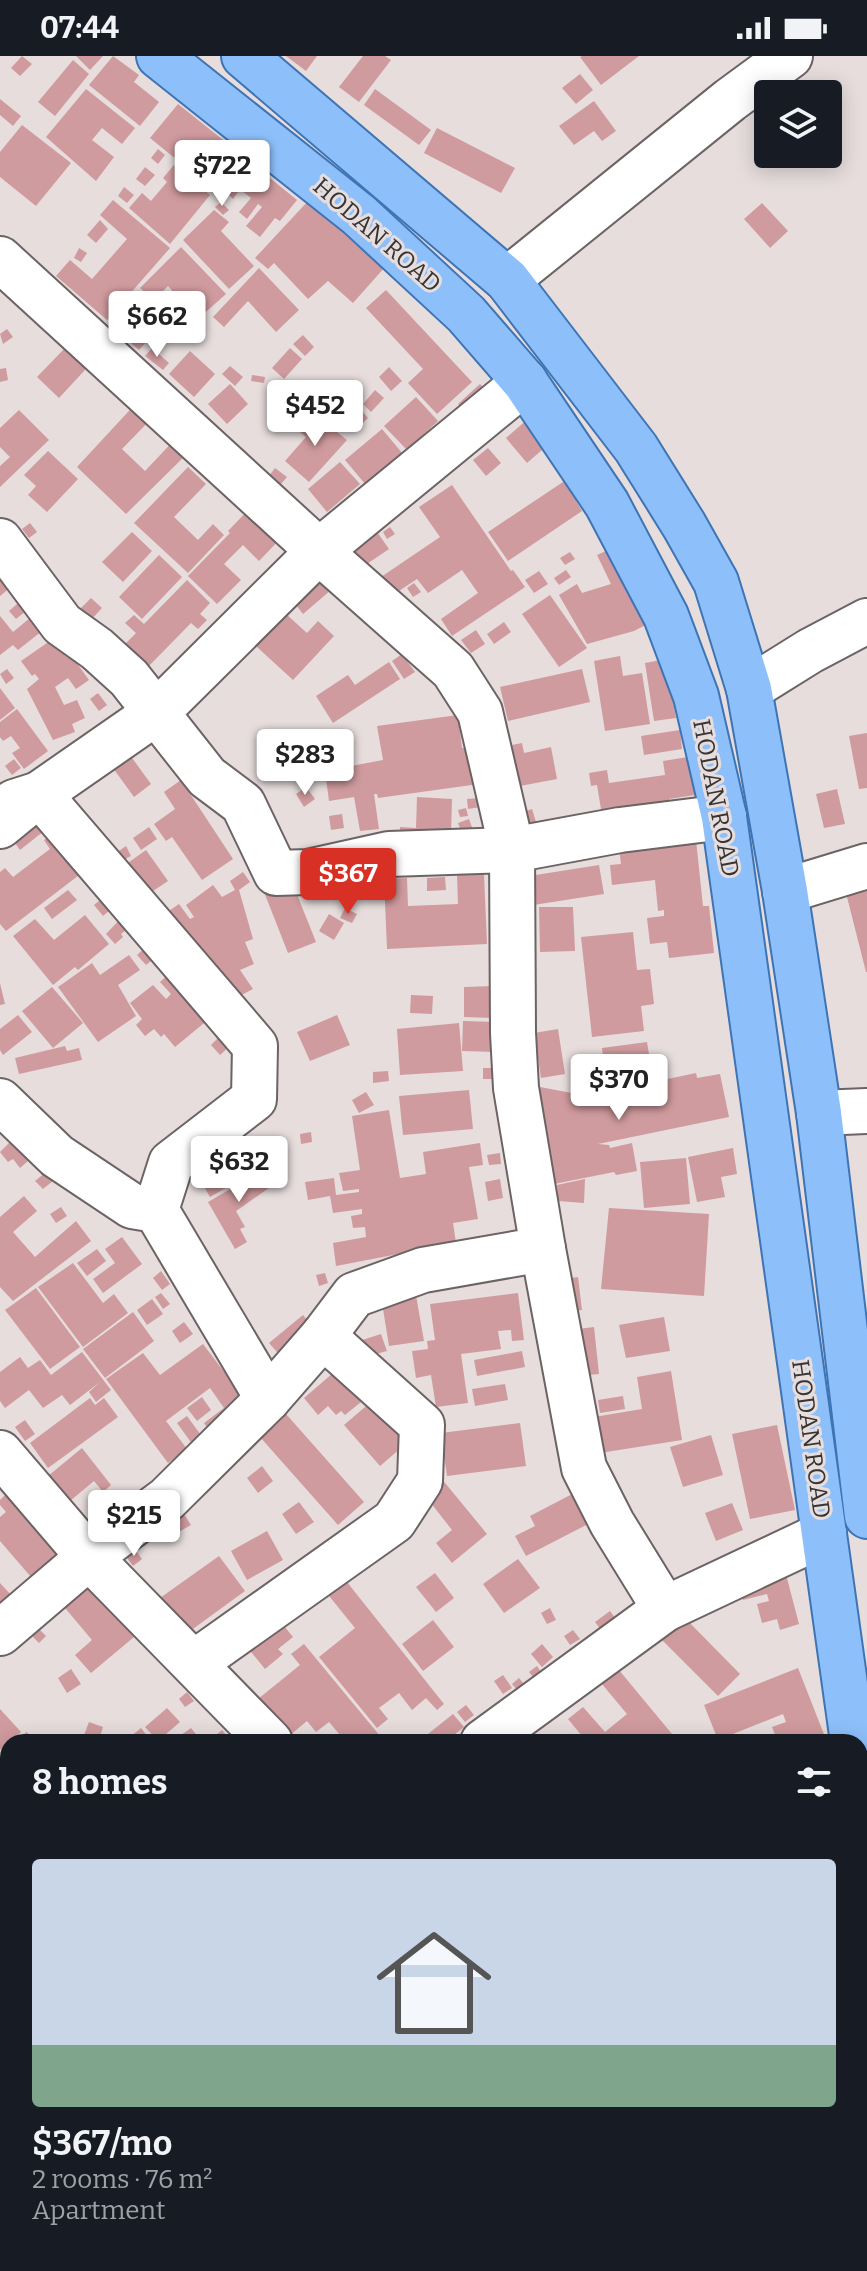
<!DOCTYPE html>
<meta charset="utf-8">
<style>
body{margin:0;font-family:Bitter,serif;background:#20242c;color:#f1f3f6;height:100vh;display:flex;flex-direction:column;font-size:30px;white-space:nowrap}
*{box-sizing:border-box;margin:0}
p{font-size:26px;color:#9ea1a6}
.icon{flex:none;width:44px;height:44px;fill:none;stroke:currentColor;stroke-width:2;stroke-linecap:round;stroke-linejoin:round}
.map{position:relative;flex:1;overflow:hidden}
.details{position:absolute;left:0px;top:1678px;width:868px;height:538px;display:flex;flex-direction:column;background:#171b24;border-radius:24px 24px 0 0;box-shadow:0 4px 20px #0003}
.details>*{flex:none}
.buttons{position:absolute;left:754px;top:24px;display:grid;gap:16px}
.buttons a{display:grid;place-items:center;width:88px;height:88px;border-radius:8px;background:#171b24;box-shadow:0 4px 20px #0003;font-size:40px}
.price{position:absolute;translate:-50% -68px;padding:0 18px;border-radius:8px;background:#fff;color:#222;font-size:26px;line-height:52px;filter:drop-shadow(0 2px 4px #0008)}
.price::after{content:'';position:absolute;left:50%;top:48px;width:24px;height:18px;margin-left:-12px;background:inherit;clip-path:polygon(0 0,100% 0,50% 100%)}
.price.selected{background:#d93025;color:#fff}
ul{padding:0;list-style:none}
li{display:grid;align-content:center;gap:16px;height:424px;padding:0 32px}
li span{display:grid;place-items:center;height:248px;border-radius:8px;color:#555}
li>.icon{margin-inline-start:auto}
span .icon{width:144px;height:144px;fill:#fffc;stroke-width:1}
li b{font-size:34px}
h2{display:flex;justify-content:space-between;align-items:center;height:96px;padding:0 32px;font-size:34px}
.status{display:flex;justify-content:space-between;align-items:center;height:56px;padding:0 40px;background:#171b24;direction:ltr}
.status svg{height:22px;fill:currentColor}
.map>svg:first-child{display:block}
.building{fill:#d09b9e}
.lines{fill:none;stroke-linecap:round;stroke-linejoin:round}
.minor-casing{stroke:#6c6364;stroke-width:48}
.major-casing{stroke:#3e74b4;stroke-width:48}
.minor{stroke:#fff;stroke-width:44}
.major{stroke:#8dc0fb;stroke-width:44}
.labels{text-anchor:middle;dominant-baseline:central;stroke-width:6;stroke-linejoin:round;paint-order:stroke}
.street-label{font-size:24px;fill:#373434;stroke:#e7dddd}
</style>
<div class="status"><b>07:44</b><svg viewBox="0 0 49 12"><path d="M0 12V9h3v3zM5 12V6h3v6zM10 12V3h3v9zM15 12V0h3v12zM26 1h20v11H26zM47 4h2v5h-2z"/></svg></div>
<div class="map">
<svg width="867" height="2215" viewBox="0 0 867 2215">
<rect width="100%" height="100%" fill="#e7dddd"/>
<!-- building -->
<g class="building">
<path d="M22,0L32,8L20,20L11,12Z"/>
<path d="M76,0H103L90,14Z"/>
<path d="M113,0L139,19L134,26L159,46L140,70L89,29Z"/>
<path d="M286,0H317L306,15Z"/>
<path d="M363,0H385L391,4L359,46L339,31Z"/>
<path d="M582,0H639L601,29L580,1Z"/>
<path d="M73,4L89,18L55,60L38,46Z"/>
<path d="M580,18L593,34L576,48L562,32Z"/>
<path d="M86,33L135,72L122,88L102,72L92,84L114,101L96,125L46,81Z"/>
<path d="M375,33L431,74L419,89L364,49Z"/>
<path d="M0,43L21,60L13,70L0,59Z"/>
<path d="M594,45L616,75L602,85L594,75L574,89L559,70Z"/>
<path d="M178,48L237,95L209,130L150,82Z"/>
<path d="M22,69L71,107L36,150L0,121V96Z"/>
<path d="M437,72L515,112L501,137L424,97Z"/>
<path d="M158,93L165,99L158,108L151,102Z"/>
<path d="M249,105L297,144L280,165L275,162L260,181L246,170L262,151L258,148L247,163L239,156L251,142L232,127Z"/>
<path d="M174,109L210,139L170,188L129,152L142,137L151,145L167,126L163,122Z"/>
<path d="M145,111L155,119L145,130L136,123Z"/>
<path d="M231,129L239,135L233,143L226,136Z"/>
<path d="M124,131L134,139L127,147L118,140Z"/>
<path d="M113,144L170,192L107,264L56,220L70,204L92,223L127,183L100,159Z"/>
<path d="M309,144L385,211L353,247L328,225L308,243L274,207L268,213L255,202Z"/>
<path d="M221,146L229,154L223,159L215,151Z"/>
<path d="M762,147L788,175L770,192L744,163Z"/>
<path d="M214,154L229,166L221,175L254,210L229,233L183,184Z"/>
<path d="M100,164L108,173L96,187L87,179Z"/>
<path d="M181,191L226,238L198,263L168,230L154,244L140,232Z"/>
<path d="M79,192L87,197L81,206L74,202Z"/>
<path d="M259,212L299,254L276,276L248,245L224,271L213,261Z"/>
<path d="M386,234L472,326L437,358L408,327L423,313L366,252Z"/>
<path d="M141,239L168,262L139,294L113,272Z"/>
<path d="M7,273L13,281L3,288L0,278Z"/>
<path d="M303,279L314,291L305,300L293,288Z"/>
<path d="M82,289L96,302L59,342L37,321L65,292L73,300Z"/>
<path d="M152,292L169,307L163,314L145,300Z"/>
<path d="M290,292L302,303L284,323L272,312Z"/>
<path d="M190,295L215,318L194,341L169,318Z"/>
<path d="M230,310L243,321L235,330L222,318Z"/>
<path d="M389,311L402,325L391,335L379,321Z"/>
<path d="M6,312L8,324L0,326V313Z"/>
<path d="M252,319L265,321L264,327L251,325Z"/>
<path d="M230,328L248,348L227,368L208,348Z"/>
<path d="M480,328L489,337L467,357L458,348Z"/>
<path d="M375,334L384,342L371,356L363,348Z"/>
<path d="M416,341L438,365L407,394L384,370Z"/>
<path d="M140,343L156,358L122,393L145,415L179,379L193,392L126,458L77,411Z"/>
<path d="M289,347L303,357L296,367L281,356Z"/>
<path d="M19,354L49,384L0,431V410L10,401L0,391V372Z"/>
<path d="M362,355L368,362L356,373L349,366Z"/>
<path d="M312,360L319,365L321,363L347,384L309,426L285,405L306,381L300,376Z"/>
<path d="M529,362L550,387L527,407L506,382Z"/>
<path d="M382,373L403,398L366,429L345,404Z"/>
<path d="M488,392L501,407L486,420L473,404Z"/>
<path d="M48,395L78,423L47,456L28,439L36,430L24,419Z"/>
<path d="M340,406L360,428L327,456L308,433Z"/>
<path d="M188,411L206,428L174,461L198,484L213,468L224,479L188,517L134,467Z"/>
<path d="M275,412L287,421L280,429L269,420Z"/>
<path d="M575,418L589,437L576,445L582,455L508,505L488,476Z"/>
<path d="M452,429L511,515L513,514L525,531L452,580L441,563L478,537L462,514L428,537L417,523L393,539L381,521L440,481L419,451Z"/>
<path d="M252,450L283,480L259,505L243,489L224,508L241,524L217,548L188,520L230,477L228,475Z"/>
<path d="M30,467L37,476L29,482L22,473Z"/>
<path d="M390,471L395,478L387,483L383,476Z"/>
<path d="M375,473L389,493L364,510L351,489Z"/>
<path d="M132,476L152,495L123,526L102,506Z"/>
<path d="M621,488L657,563L634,575L587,588L559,539L577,528L582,537L611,528L597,499Z"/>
<path d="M570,496L575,503L565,509L560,502Z"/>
<path d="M159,499L182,521L142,563L119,541Z"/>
<path d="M566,514L571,521L559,529L554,522Z"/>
<path d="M539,515L548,528L534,537L525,524Z"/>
<path d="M0,516L16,527L0,540Z"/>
<path d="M329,516L338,528L303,558L293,545Z"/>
<path d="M187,524L210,547L200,558L207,564L198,573L191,567L145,614L121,592L136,577L125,567L134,559L144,568Z"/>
<path d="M414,527L421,536L413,541L407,532Z"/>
<path d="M550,539L587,592L559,611L522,558Z"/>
<path d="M24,542L31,551L16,563L9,555Z"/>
<path d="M91,542L102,552L90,565L79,554Z"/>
<path d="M275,548L307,577L318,565L334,580L293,624L245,580Z"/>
<path d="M36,557L47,571L18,594L13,589L0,599V560L13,576Z"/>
<path d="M504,566L511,576L494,588L487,578Z"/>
<path d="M476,574L485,588L471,597L461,584Z"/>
<path d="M57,580L89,624L76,633L68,622L55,631L64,649L77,644L85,662L72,668L75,676L53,684L27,633L39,623L35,618L32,620L21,605Z"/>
<path d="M402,598L415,616L404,623L392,605Z"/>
<path d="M620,600L623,620L642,617L650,668L605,675L594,605Z"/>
<path d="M666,603L676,662L654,665L645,607Z"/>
<path d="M389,606L400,623L333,667L316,640L348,619L355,629Z"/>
<path d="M7,613L14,622L6,628L0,618Z"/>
<path d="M582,613L590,646L508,665L500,631Z"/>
<path d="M0,632L15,652L0,664Z"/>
<path d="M98,637L107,649L99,655L90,643Z"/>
<path d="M17,653L48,695L24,713L12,697L20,692L11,680L3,685L0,681V666Z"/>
<path d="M458,659L462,692L474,691L479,728L378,742L377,738H374L379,773L360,775L354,741L329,745L325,715L383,704L377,670Z"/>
<path d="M680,674L682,693L644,699L641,680Z"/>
<path d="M867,677V732L859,733L849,680Z"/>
<path d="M522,687L524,697L551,691L557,723L520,730L512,689Z"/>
<path d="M127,695L151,728L134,741L110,708Z"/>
<path d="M688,701L695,739L669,743L670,748L602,759L597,729L591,730L589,717L607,714L609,727L665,719L663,705Z"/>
<path d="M14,703L21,712L12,719L5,710Z"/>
<path d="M181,724L233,803L202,824L172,781L166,785L154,768L175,753L164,736Z"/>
<path d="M306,731L315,743L304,751L296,738Z"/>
<path d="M837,733L845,768L824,772L816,738Z"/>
<path d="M417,741L452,743L451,779L399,791L400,771L416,772Z"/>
<path d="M480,742L481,751L468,753L467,743Z"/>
<path d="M466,752L468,760L460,761L458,754Z"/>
<path d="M532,753L536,766L526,768L523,756Z"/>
<path d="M342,758L344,772L331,774L329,760Z"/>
<path d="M469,763L475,780L464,783L458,767Z"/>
<path d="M44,765L49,771L20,794L13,784Z"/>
<path d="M149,771L157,783L141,794L133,782Z"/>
<path d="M53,778L83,816L6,875L0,868V816L5,812L13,821L50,793L44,784Z"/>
<path d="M696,784L703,850H709L714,897L669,902L667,886L650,888L647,862L664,860V854L658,855L655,824L612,829L610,809L621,808L619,792Z"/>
<path d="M126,790L131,800L122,805L116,797Z"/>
<path d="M146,794L168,825L147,839L125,809Z"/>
<path d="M599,809L604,838L527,850L523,821Z"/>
<path d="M243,816L250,826L239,834L253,883L245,886L254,908L240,914L253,933L232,944L163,859L179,848L190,863L194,861L186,849L213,829L222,841L235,834L230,825Z"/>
<path d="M484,818L487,888L387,893L384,823L407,822L408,850L458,848L457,819Z"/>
<path d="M445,821L446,834L427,835V822Z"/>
<path d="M292,826L316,886L288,897L264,836Z"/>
<path d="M867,832V916H866L846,837Z"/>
<path d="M68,834L77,844L52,863L44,852Z"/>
<path d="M106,839L115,850L103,860L94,849Z"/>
<path d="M539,851H573L575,895L540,896Z"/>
<path d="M345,852L357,858L352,867L340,862Z"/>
<path d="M329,858L344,867L334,884L319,875Z"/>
<path d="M85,859L109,888L78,914L75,911L53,929L13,880L35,863L54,884Z"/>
<path d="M123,860L131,870L121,878L123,881L115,888L106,878Z"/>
<path d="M633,876L637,914L650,913L654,948L641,950L644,975L592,981L581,881Z"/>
<path d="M147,890L156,901L146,909L137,899Z"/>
<path d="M129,899L140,914L118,929L136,960L98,986L58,931L92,907L100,919Z"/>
<path d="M170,917L209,963L175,991L164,978L161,981L154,973L145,980L136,969L142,963L130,947L153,929L166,943L171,938L160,926Z"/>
<path d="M0,927L5,948L0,949Z"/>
<path d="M493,930V962L464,961V931Z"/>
<path d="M52,931L83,967L53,992L22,955Z"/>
<path d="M411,939L433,940L432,958L410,957Z"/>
<path d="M18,959L32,976L3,999L0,994V973Z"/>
<path d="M337,959L350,989L310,1005L297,976Z"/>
<path d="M463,965L497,966L495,996L462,995Z"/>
<path d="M459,967L463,1015L400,1019L397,973Z"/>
<path d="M558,973L565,1018L541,1022L534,977Z"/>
<path d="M220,980L230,990L220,999L211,989Z"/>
<path d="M647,986L650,1004L604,1010L602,992Z"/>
<path d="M65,990L67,995L79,992L82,1004L19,1018L15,1002Z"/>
<rect x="483" y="1012" width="12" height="11"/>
<path d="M388,1015L389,1025L373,1027V1016Z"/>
<path d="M696,1017L697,1022L720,1018L729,1061L598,1088L609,1089L610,1092L632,1087L637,1115L616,1119L614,1116L549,1129L535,1030L587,1040Z"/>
<path d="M469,1034L473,1073L403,1079L399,1040Z"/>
<path d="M366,1036L374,1049L359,1057L352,1044Z"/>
<path d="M389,1054L400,1122L426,1118L423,1096L480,1087L483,1109L469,1111L478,1163L453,1167L456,1187L336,1210L333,1187L366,1181L365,1171L353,1172L351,1160L362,1158V1153L333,1157L330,1140L308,1144L305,1126L334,1122L336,1139L359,1136V1133L343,1135L339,1117L360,1114L352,1060Z"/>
<path d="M311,1076L312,1086L301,1088L300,1078Z"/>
<path d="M14,1082L28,1105L20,1112L13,1103L8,1106L0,1096Z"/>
<path d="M221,1084L234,1105L260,1091L269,1107L210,1141L188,1103Z"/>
<path d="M733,1092L737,1118L721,1121L725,1141L697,1146L688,1101Z"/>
<path d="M500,1097L501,1108L489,1109L487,1099Z"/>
<path d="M686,1102L690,1148L644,1152L640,1106Z"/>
<path d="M267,1112L276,1127L236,1155L245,1171L240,1173L247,1186L235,1193L208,1146Z"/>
<path d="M46,1116L53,1125L43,1133L35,1125Z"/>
<path d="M500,1123L503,1142L488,1145L485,1126Z"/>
<path d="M585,1123L584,1147L558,1145L557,1129Z"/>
<path d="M24,1140L37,1155L13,1176L35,1201L76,1165L91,1185L13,1245L0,1231V1161Z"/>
<path d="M61,1151L67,1160L56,1167L50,1158Z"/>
<path d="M609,1152L709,1158L704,1240L601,1233Z"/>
<path d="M122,1181L142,1208L103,1237L93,1223L115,1207L105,1193Z"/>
<path d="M97,1193L106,1205L87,1220L77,1207Z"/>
<path d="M73,1207L103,1247L114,1238L128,1257L83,1291L38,1231Z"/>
<path d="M161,1215L170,1228L162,1234L153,1222Z"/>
<path d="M325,1217L328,1227L319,1230L316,1219Z"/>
<path d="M578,1221L582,1254L562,1256L558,1224Z"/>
<path d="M414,1228L424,1285L389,1290L380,1234Z"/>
<path d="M36,1232L80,1291L50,1313L5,1254Z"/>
<path d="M161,1237L170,1248L163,1253L155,1241Z"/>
<path d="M518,1237L524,1284L512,1285L511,1274L498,1275L501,1293L461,1298L468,1347L436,1351L431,1319L416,1322L412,1295L428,1293L427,1285L435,1284L430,1248Z"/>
<path d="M152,1243L163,1258L147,1269L137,1254Z"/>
<path d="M133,1256L154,1285L105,1322L83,1293Z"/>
<path d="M303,1259L317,1276L284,1304L269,1287Z"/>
<path d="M664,1261L670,1295L626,1302L619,1269Z"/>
<path d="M184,1266L193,1278L180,1287L172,1275Z"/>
<path d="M594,1271L599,1318L576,1320L570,1274Z"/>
<path d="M381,1278L387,1295L358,1303L353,1287Z"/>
<path d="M203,1288L250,1350L212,1378L204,1367L224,1352L210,1332L166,1365L187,1393L168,1407L106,1323L143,1297L160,1319Z"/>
<path d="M522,1295L525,1311L477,1320L474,1304Z"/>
<path d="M82,1296L111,1334L96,1346L89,1336L100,1326L70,1349L62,1339L43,1352L29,1334L5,1352L0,1345V1316L20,1301L28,1312L40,1304L51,1319Z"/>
<path d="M340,1311L366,1342L345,1359L341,1355L336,1359L328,1350L318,1359L304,1342Z"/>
<path d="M671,1315L682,1384L600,1397L594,1361L642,1353L637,1321Z"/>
<path d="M505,1328L508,1344L475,1350L472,1333Z"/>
<path d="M623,1340L625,1353L600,1357L598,1344Z"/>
<path d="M202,1341L211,1354L197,1365L187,1352Z"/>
<path d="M90,1342L95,1349L104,1342L118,1361L48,1412L30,1387Z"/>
<path d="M372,1345L408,1386L380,1410L344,1369Z"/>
<path d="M286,1358L364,1446L338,1469L260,1381Z"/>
<path d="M187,1360L203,1382L193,1389L177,1367Z"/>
<path d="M25,1364L35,1378L25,1385L15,1371Z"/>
<path d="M520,1367L526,1410L447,1420L441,1377Z"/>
<path d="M777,1369L795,1454L750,1463L732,1378Z"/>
<path d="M711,1379L723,1419L683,1431L670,1391Z"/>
<path d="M82,1392L111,1429L103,1436L94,1425L70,1445L48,1420Z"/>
<path d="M262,1410L273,1425L258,1437L247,1422Z"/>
<path d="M441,1422L487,1478L452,1507L436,1487L452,1474L423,1437Z"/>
<path d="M578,1435L594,1465L526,1500L515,1480L535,1470L530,1460Z"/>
<path d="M6,1438L58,1498L31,1521L0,1485V1461L6,1456L0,1449V1444Z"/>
<path d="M299,1446L314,1466L296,1478L282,1458Z"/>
<path d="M732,1447L743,1474L716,1485L705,1457Z"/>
<path d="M184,1458L191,1469L175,1478L169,1468Z"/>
<path d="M267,1475L283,1504L247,1524L231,1495Z"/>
<path d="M136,1495L142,1503L133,1510L127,1502Z"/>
<path d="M219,1500L245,1535L186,1578L160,1542Z"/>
<path d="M518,1503L540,1532L504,1557L483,1528Z"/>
<path d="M783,1507L799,1568L780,1574L777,1563L762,1567L757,1548L769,1545L767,1538L743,1544L736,1519Z"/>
<path d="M339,1516L444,1648L437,1654L426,1642L412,1654L399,1637L379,1652L388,1663L377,1672L319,1601L355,1572L321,1530Z"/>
<path d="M435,1517L454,1542L436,1556L416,1531Z"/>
<path d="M0,1527L12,1540L0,1551Z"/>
<path d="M91,1530L134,1581L91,1617L75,1599L92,1584L65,1552Z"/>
<path d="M550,1552L556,1564L547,1568L541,1557Z"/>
<path d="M610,1555L618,1566L604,1578L595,1566Z"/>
<path d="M275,1559L293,1581L278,1593L283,1598L265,1613L242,1585Z"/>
<path d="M683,1560L740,1618L718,1640L660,1582Z"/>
<path d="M433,1564L454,1591L423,1615L402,1588Z"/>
<path d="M39,1573L46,1580L39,1587L32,1580Z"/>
<path d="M573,1574L580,1583L570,1589L564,1580Z"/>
<path d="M304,1588L385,1686H346L329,1666L316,1676L307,1665L289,1680L258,1643L300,1609L291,1598Z"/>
<path d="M542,1588L553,1601L542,1611L531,1598Z"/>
<path d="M609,1602L672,1678L661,1686H587L568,1663L583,1651L605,1676L627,1658L592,1616Z"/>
<path d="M537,1610L541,1616L533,1621L529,1616Z"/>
<path d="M798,1612L827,1686H778L772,1671L786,1666L783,1658L718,1684L704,1649Z"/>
<path d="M71,1613L81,1628L67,1637L58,1622Z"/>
<path d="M503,1619L512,1632L503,1638L494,1625Z"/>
<path d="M519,1622L524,1628L517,1634L512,1628Z"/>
<path d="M187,1636L194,1645L185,1651L179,1643Z"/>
<path d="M466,1649L474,1659L465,1666L457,1656Z"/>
<path d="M167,1652L180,1666L158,1685L145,1671Z"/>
<path d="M0,1653L21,1676L0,1694Z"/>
<path d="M453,1658L464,1671L445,1686H426L423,1682Z"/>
<path d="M89,1666L103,1671L99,1684L84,1679Z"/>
<path d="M141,1672L152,1686H124Z"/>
<path d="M191,1672L200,1683L196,1686H171Z"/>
<path d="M222,1674L232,1686H207Z"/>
<path d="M26,1676L41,1686H19Z"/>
<path d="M0,1802L8,1809V1836L0,1829Z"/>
<path d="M8,1883V1947L0,1938V1889Z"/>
<path d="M0,1946L8,1956V1969L0,1976Z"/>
<path d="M8,1977V2011L5,2007L0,2011V1984Z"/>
<path d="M860,2036H864L867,2057V2090H860Z"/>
<path d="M8,2208H15L19,2213L0,2215Z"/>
<path d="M36,2208H46L51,2215H34L31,2211Z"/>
<path d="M163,2208H175L181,2215H155Z"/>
<path d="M285,2208H305L311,2215H277Z"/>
<path d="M324,2208H374L380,2215H361L359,2212L355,2215H330Z"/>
<path d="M707,2208H748L753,2213L710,2215L705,2210Z"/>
</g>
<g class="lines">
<defs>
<g id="minor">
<path d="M0,203L331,506L453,614L480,656L512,794L513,977L516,1032L543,1193L423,1214L354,1239L323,1280L268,1343L167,1443L89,1501L0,1397"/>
<path d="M507,224L730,44L790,0"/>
<path d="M0,485L62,568L97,593L129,622L207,721L243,748L276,817L308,816L389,798L512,794L620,774L724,761"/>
<path d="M749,633L810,595L867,565"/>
<path d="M14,746L39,738L255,990L254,1043L171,1107L156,1154"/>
<path d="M0,770L39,738L157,656L319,495L525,326"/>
<path d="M785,835L867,810"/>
<path d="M0,1045L57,1100L132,1150L156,1154L268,1343"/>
<path d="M819,1057L867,1055"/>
<path d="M543,1193L584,1412L612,1467L665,1553"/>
<path d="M0,1577L89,1501L270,1686"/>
<path d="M194,1607L394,1465L420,1425L422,1369L323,1280"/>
<path d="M483,1686L665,1553L824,1478"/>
<path d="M0,1756L8,1764"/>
<path d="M860,2002L867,1995"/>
<path d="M0,2109L8,2118"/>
<path d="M93,2208L99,2215"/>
<path d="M413,2208L419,2215"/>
<path d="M230,2215L238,2208"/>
<path d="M604,2215L613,2208"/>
</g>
<g id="major">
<path d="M159,0L359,159L466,258L525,326L607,448L666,560L696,640L724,761L853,1686"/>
<path d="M244,0L507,224L636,392L684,469L716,526L749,633L785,835L819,1057L867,1460"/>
<path d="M860,1739L867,1798"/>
</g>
</defs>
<!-- minor casing -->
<use href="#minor" class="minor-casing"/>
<!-- major casing -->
<use href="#major" class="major-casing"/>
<!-- minor -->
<use href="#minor" class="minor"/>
<!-- major -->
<use href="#major" class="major"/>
</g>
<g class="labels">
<!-- street labels -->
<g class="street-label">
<text transform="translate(377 179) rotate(41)">HODAN ROAD</text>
<text transform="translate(716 742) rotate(79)">HODAN ROAD</text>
<text transform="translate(811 1383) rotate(82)">HODAN ROAD</text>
</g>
</g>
</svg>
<div class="buttons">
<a><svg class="icon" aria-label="layers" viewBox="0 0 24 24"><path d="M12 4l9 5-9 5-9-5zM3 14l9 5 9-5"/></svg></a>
</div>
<b class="price" style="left:222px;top:152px">$722</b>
<b class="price" style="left:157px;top:303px">$662</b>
<b class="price" style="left:315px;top:392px">$452</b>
<b class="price" style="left:305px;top:741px">$283</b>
<b class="price selected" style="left:348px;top:860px">$367</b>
<b class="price" style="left:619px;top:1066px">$370</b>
<b class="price" style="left:239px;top:1148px">$632</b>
<b class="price" style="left:134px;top:1502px">$215</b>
<section class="details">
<h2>8 homes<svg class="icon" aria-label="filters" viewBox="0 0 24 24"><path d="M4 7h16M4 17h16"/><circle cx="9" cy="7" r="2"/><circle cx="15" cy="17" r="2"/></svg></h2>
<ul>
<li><span style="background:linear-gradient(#c9d6e8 75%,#7fa58c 0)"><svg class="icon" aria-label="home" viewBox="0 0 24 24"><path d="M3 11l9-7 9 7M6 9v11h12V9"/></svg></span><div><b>$367/mo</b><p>2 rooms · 76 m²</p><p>Apartment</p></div></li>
</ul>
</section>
</div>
